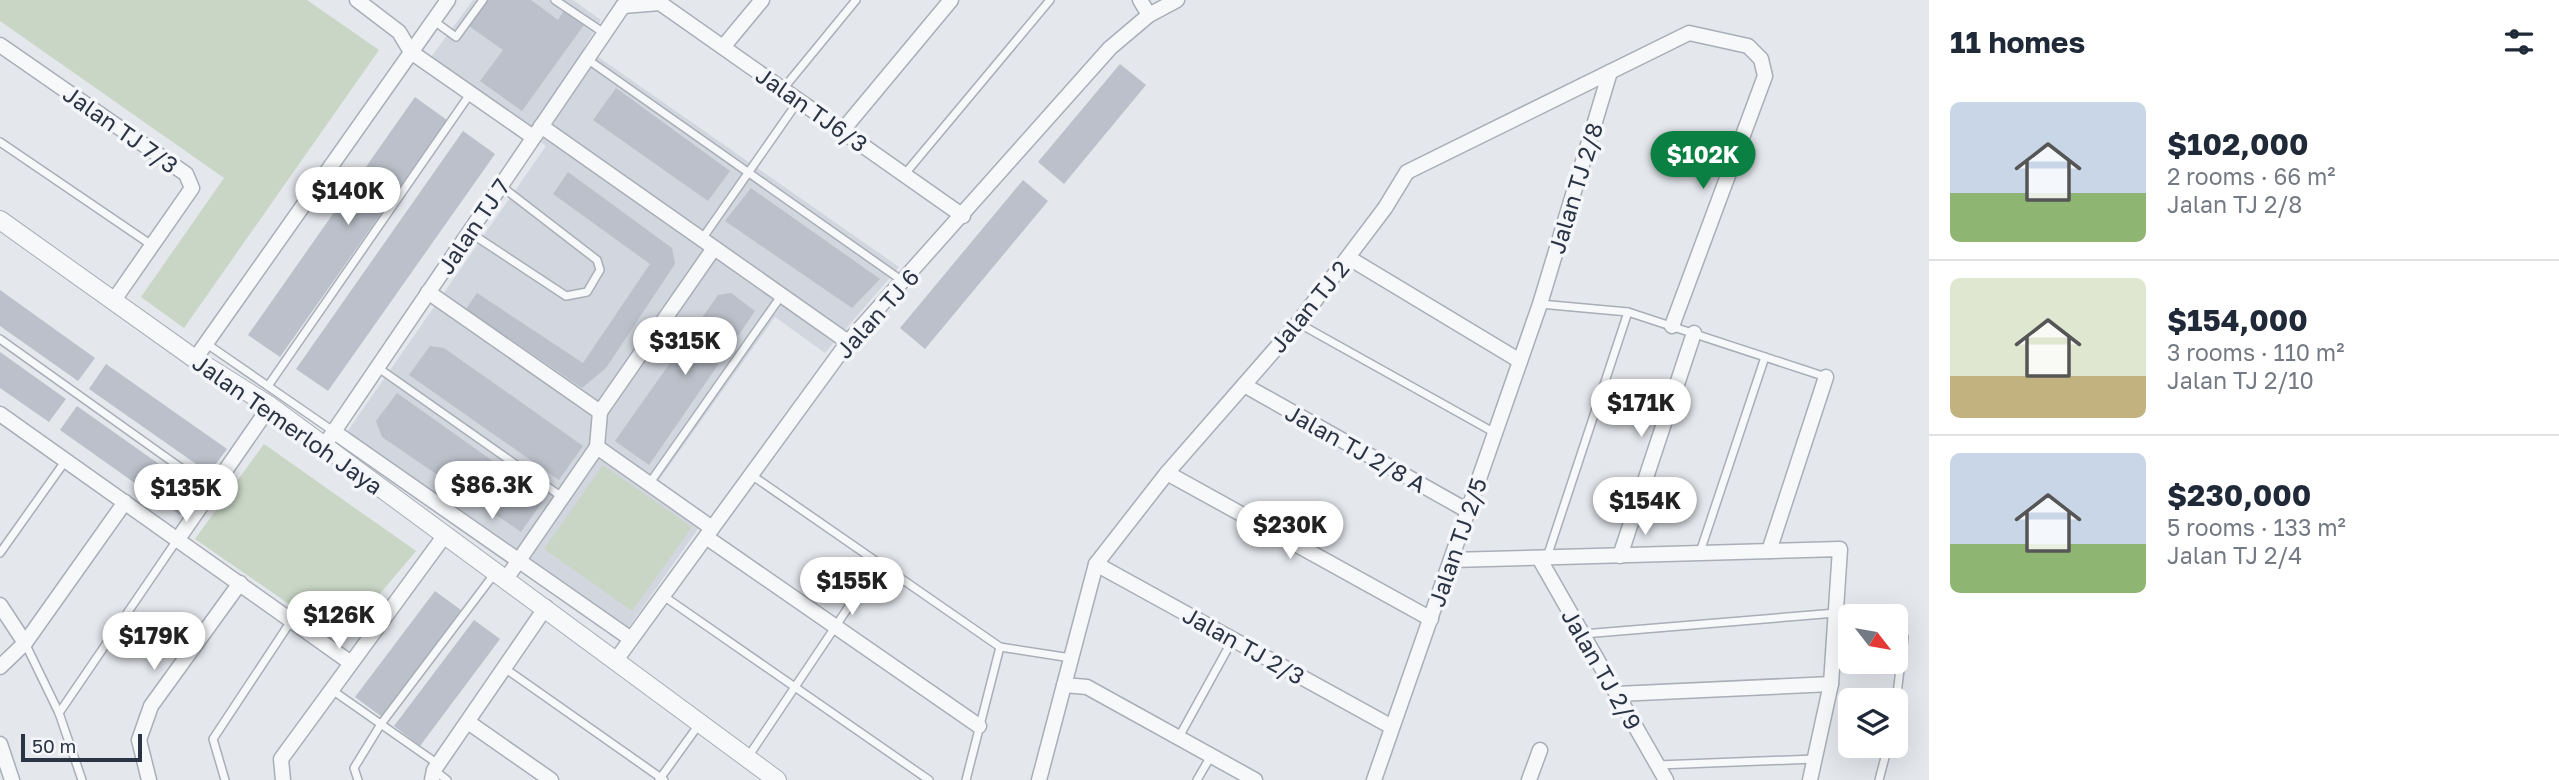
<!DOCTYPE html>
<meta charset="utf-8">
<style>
body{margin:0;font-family:"Golos Text",sans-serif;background:#f6f6f7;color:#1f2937;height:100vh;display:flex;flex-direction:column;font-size:26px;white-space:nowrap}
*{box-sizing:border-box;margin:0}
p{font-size:23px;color:#747a83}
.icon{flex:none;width:38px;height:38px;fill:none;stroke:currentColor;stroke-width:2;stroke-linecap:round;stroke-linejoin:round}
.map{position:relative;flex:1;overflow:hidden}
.sheet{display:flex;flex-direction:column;background:#fff;width:630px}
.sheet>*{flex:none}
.needle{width:46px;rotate:121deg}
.buttons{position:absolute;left:1838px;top:604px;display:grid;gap:14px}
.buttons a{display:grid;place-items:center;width:70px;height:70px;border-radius:10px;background:#fff;box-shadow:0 7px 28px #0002;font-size:35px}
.scale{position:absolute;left:21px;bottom:18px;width:121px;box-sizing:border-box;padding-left:7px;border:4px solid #2b3445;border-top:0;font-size:19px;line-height:24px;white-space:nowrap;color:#2b3445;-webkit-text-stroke:5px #f4f6f9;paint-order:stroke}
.price{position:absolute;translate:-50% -60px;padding:0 16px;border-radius:24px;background:#fff;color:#222;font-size:23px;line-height:46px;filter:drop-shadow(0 2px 4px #0008)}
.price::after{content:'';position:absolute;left:50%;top:42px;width:21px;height:16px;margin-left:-10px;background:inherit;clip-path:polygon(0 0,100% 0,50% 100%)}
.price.on{background:#0b8043;color:#fff}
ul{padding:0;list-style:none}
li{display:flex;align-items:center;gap:21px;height:175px;padding:0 21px}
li+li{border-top:2px solid #e0e1e3}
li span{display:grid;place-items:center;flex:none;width:196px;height:140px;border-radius:10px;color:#555}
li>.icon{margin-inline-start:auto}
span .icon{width:84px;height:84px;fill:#fffc;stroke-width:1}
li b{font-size:30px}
h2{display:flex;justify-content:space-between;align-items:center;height:84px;padding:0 21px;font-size:30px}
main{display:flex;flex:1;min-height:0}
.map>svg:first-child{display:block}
.built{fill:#d2d6de}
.green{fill:#c9d6c5}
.building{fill:#bbc0ca}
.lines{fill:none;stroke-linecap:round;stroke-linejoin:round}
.service-casing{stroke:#a9aeb7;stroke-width:10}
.minor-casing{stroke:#a9aeb7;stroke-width:17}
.tertiary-casing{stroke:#a9aeb7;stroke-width:20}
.service{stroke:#f7f8fa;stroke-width:7}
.minor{stroke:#f7f8fa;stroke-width:14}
.tertiary{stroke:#f7f8fa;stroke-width:18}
.labels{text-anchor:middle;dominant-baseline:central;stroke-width:7;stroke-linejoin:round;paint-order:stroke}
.street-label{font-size:23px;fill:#2b3445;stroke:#f4f6f9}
</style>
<main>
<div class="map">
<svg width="1929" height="780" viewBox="0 0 1929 780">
<rect width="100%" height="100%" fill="#e4e7ec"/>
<!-- built -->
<path class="built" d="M473,0H573L601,20L584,47L899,267L825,353L775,317L659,480L707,516L619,641L338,445L546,146L429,60Z"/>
<!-- green -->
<g class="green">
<path d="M0,0H307L379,50L184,328L141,297L224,178L0,21Z"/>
<path d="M264,444L416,551L341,640L195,539Z"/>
<path d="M603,465L692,527L632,611L544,549Z"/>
</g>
<!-- building -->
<g class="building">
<path d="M488,0H531L558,20L564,10L584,25L522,111L480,81L503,50L469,26Z"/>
<path d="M1120,64L1146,85L1064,184L1038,162Z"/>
<path d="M616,88L730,171L708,201L593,120Z"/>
<path d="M415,97L447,120L280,357L248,335Z"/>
<path d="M463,131L495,154L328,391L296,369Z"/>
<path d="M568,172L672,248L675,264L606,368L582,388L466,309L477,293L583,363L650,264L553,194Z"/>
<path d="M1023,180L1048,201L925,349L900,328Z"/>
<path d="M751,188L880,279L852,308L725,221Z"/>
<path d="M0,290L95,358L78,381L0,326Z"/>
<path d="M731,293L755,311L649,465L615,441L718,295Z"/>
<path d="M430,346L444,348L583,446L559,480L409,375Z"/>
<path d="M0,352L66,399L49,422L0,388Z"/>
<path d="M106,364L227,449L209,473L89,389Z"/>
<path d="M397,393L545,498L521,532L382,437L376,421Z"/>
<path d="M77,406L197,491L180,515L60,430Z"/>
<path d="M435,591L461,610L382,717L355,697Z"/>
<path d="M474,620L500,639L420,746L394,726Z"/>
</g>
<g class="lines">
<defs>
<g id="service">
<path d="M555,0L604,33"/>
<path d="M434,21L456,37L483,0"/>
<path d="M587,59L904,282"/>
<path d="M783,89L856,0"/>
<path d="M0,142L153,246"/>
<path d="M904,175L1050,0"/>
<path d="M469,232L566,296L587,292L600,270L597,260L501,186"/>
<path d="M702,239L799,100"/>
<path d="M1540,304L1628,312L1826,377"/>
<path d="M1298,323L1495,433"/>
<path d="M0,339L212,490"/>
<path d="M207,344L333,431"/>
<path d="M377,367L562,497"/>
<path d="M268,386L470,94"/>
<path d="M750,474L1000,647"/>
<path d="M649,484L781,296"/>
<path d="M1700,552L1765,357"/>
<path d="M0,553L66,460"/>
<path d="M1547,557L1628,312"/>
<path d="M662,595L929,780"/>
<path d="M1583,634L1836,613"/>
<path d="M1835,637H1850"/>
<path d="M1895,637H1904L1895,710"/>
<path d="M25,643L59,713L82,780"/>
<path d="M506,669L664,780"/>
<path d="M332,690L438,764"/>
<path d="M59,713L177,540"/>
<path d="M1179,737L1233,639"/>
<path d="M748,757L878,563"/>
<path d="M1658,765L1814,759"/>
<path d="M434,770L447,780"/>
<path d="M225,780L213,739L291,621"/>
<path d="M358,780L354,768L381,724L495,573"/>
<path d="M659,780L700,723"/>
<path d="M966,780L1000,647L1071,658"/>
<path d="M1197,780L1211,756"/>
<path d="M1879,780L1888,746"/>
</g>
<g id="minor">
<path d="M357,0L399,32L411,52L533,137"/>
<path d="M1140,0L1149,15"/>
<path d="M623,6L660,3L963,216"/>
<path d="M0,45L186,174L192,188L114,300"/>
<path d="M723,47L762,0"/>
<path d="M541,126L848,342"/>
<path d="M842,131L951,0"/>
<path d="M1349,258L1520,361"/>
<path d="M428,292L600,412L714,248"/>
<path d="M195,359L448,0"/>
<path d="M1244,385L1468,511"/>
<path d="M0,414L351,663"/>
<path d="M333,431L631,639"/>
<path d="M324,446L623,6"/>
<path d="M597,447L600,412"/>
<path d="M1167,473L1431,619"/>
<path d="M706,537L979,726"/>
<path d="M178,539L270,406"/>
<path d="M1769,551L1826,377"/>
<path d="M1620,556L1694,333"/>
<path d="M1539,558L1666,780"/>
<path d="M1451,560L1840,549L1831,684L1810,780"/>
<path d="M1096,564L1392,727"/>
<path d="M506,579L597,447L712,528"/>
<path d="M0,605L25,643"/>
<path d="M616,660L848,342L1110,48L1149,15L1177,0"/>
<path d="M0,667L25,643L125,502"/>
<path d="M1064,685L1087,687L1255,780"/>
<path d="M1617,694L1831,684"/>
<path d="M468,722L551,780"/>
<path d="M0,744L12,780"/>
<path d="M149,780L139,740L151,706L240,583"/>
<path d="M283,780L281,759L445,535"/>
<path d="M432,780L434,770L546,607"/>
<path d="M1039,780L1096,564L1167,473L1298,323L1385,208L1407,172L1689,33L1748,46L1761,59L1765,76L1672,326"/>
<path d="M1374,780L1540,304L1610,72"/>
<path d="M1529,780L1540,750"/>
</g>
<path id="tertiary" d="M0,220L195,359L270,406L777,780"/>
</defs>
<!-- service casing -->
<use href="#service" class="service-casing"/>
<!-- minor casing -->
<use href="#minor" class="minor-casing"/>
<!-- tertiary casing -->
<use href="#tertiary" class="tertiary-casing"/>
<!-- service -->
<use href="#service" class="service"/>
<!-- minor -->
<use href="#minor" class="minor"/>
<!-- tertiary -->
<use href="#tertiary" class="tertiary"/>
</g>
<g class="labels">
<!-- street labels -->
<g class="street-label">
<text transform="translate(812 109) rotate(35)">Jalan TJ6/3</text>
<text transform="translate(121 129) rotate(35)">Jalan TJ 7/3</text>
<text transform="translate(1575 188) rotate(-73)">Jalan TJ 2/8</text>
<text transform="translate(473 226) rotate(-56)">Jalan TJ 7</text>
<text transform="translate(1309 306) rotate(-51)">Jalan TJ 2</text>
<text transform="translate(877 313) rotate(-48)">Jalan TJ 6</text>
<text transform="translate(288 424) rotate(35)">Jalan Temerloh Jaya</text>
<text transform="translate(1356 448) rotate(29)">Jalan TJ 2/8 A</text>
<text transform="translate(1457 542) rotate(-71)">Jalan TJ 2/5</text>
<text transform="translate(1244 645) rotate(29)">Jalan TJ 2/3</text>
<text transform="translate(1602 669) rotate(60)">Jalan TJ 2/9</text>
</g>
</g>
</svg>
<div class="buttons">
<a><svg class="needle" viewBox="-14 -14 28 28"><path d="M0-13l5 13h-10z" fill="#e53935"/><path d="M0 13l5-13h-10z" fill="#747a83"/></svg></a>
<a><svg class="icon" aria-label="layers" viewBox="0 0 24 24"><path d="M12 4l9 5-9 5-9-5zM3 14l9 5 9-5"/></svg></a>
</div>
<div class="scale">50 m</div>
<b class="price on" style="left:1703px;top:191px">$102K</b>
<b class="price" style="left:348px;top:227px">$140K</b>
<b class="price" style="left:685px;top:377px">$315K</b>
<b class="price" style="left:1641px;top:439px">$171K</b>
<b class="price" style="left:492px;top:521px">$86.3K</b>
<b class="price" style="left:186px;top:524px">$135K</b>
<b class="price" style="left:1645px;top:537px">$154K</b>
<b class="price" style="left:1290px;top:561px">$230K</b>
<b class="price" style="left:852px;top:617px">$155K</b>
<b class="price" style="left:339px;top:651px">$126K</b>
<b class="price" style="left:154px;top:672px">$179K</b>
</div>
<section class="sheet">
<h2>11 homes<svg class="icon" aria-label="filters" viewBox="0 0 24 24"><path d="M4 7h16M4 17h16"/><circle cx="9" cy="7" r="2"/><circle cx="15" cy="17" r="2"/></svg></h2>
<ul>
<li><span style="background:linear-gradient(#c9d6e8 65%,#8fb573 0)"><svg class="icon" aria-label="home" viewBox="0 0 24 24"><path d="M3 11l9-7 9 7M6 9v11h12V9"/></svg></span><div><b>$102,000</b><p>2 rooms · 66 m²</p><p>Jalan TJ 2/8</p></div></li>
<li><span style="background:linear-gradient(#dfe7d0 70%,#c2b280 0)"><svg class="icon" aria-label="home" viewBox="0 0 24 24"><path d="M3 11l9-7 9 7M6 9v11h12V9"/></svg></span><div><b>$154,000</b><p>3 rooms · 110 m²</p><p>Jalan TJ 2/10</p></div></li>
<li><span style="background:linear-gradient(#c9d6e8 65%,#8fb573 0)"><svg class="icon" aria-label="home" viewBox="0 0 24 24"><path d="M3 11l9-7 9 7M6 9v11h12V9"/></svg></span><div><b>$230,000</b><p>5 rooms · 133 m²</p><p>Jalan TJ 2/4</p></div></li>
</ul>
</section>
</main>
